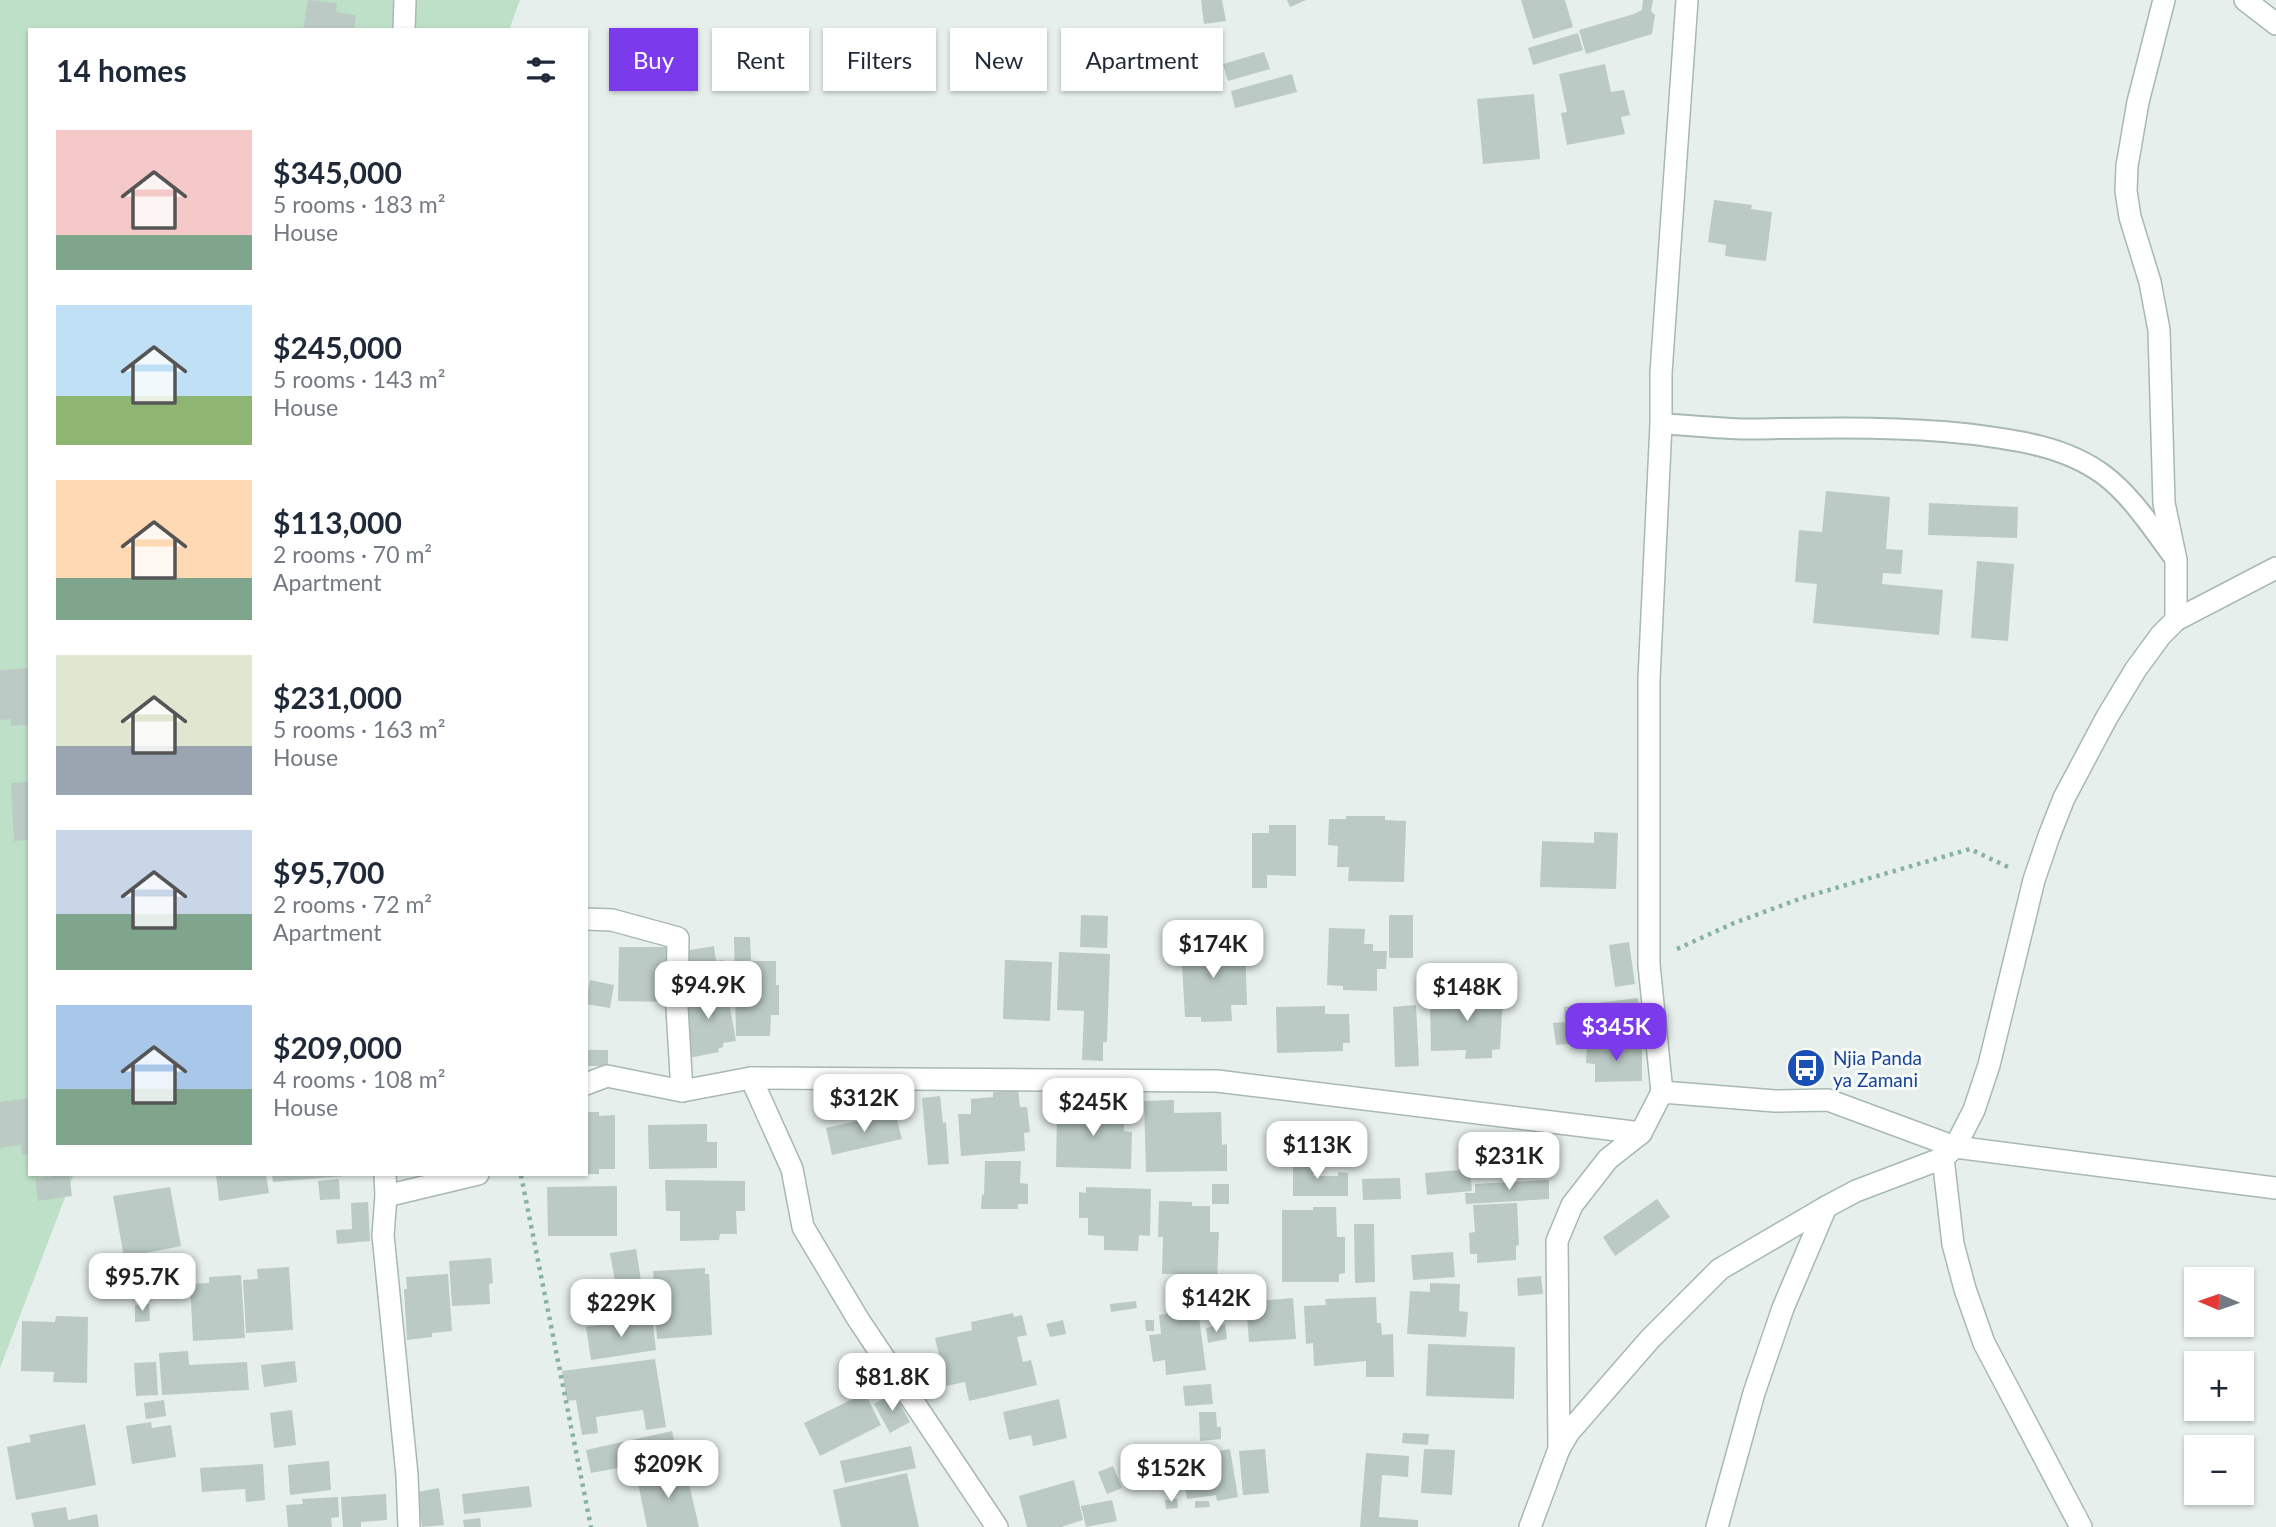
<!DOCTYPE html>
<meta charset="utf-8">
<style>
body{margin:0;font-family:Lato,sans-serif;background:#f2f2f3;color:#1f2937;height:100vh;display:flex;flex-direction:column;font-size:26px;white-space:nowrap}
*{box-sizing:border-box;margin:0}
p{font-size:23px;color:#747a83}
.icon{flex:none;width:38px;height:38px;fill:none;stroke:currentColor;stroke-width:2;stroke-linecap:round;stroke-linejoin:round}
.map{position:relative;flex:1;overflow:hidden}
.details{position:absolute;left:28px;top:28px;width:560px;height:1148px;display:flex;flex-direction:column;background:#fff;border-radius:0px;box-shadow:0 2px 5px #0004}
.details>*{flex:none}
.banner{position:absolute;left:609px;top:28px;width:665px;height:63px;display:flex;gap:14px}
.needle{width:46px;rotate:272deg}
.fabs{position:absolute;left:2184px;top:1267px;display:grid;gap:14px}
.fabs a{display:grid;place-items:center;width:70px;height:70px;border-radius:0px;background:#fff;box-shadow:0 2px 5px #0004;font-size:35px}
.price{position:absolute;translate:-50% -60px;padding:0 16px;border-radius:14px;background:#fff;color:#222;font-size:23px;line-height:46px;filter:drop-shadow(0 2px 4px #0008)}
.price::after{content:'';position:absolute;left:50%;top:42px;width:21px;height:16px;margin-left:-10px;background:inherit;clip-path:polygon(0 0,100% 0,50% 100%)}
.price.active{background:#7c3aed;color:#fff}
ul{padding:0;list-style:none}
li{display:flex;align-items:center;gap:21px;height:175px;padding:0 28px}
li span{display:grid;place-items:center;flex:none;width:196px;height:140px;border-radius:0px;color:#555}
li>.icon{margin-inline-start:auto}
span .icon{width:84px;height:84px;fill:#fffc;stroke-width:1}
li b{font-size:30px}
h2{display:flex;justify-content:space-between;align-items:center;height:84px;padding:0 28px;font-size:30px}
.pill{padding:0 24px;border-radius:0px;background:#fff;box-shadow:0 2px 5px #0004;font-size:24px;line-height:63px}
.pill.active{background:#7c3aed;color:#fff}
.map>svg:first-child{display:block}
.green{fill:#bfe0c8}
.building{fill:#bbcac4}
.lines{fill:none;stroke-linecap:round;stroke-linejoin:round}
.lane-casing{stroke:#a8b8b2;stroke-width:23}
.street-casing{stroke:#a8b8b2;stroke-width:24}
.path{stroke:#86b3a5;stroke-width:4.5;stroke-dasharray:3.5 5;stroke-linecap:butt}
.lane{stroke:#fff;stroke-width:19}
.street{stroke:#fff;stroke-width:21}
.labels{text-anchor:middle;dominant-baseline:central;stroke-width:6;stroke-linejoin:round;paint-order:stroke}
.transit-label{font-size:19px;fill:#164399;stroke:#f7fbf9;text-anchor:start}
</style>
<div class="map">
<svg width="2276" height="1527" viewBox="0 0 2276 1527">
<rect width="100%" height="100%" fill="#e6efeb"/>
<!-- green -->
<path class="green" d="M0,0H520L509,30H30V1174H74L0,1368Z"/>
<!-- building -->
<g class="building">
<path d="M308,0L337,3L336,12L356,15L354,30H303Z"/>
<path d="M1201,0H1222L1226,21L1204,24Z"/>
<path d="M1287,0H1306L1290,7Z"/>
<path d="M1521,0H1565L1573,27L1533,39Z"/>
<path d="M1643,0H1653L1651,11L1655,15L1652,34L1586,54L1579,30L1634,14L1642,10Z"/>
<path d="M1578,33L1583,50L1533,65L1528,48Z"/>
<path d="M1264,52L1270,69L1228,81L1223,64Z"/>
<path d="M1605,64L1611,92L1624,90L1630,115L1621,117L1625,134L1567,145L1561,113L1567,112L1559,74Z"/>
<path d="M1292,74L1297,92L1235,108L1231,91Z"/>
<path d="M1534,94L1540,159L1483,164L1477,99Z"/>
<path d="M1714,200L1752,205L1751,209L1772,212L1766,261L1725,256L1726,245L1708,242Z"/>
<path d="M1826,491L1890,497L1886,549L1903,550L1901,574L1883,573L1882,584L1943,590L1939,635L1813,623L1817,584L1795,582L1799,530L1822,532Z"/>
<path d="M1929,503L2018,507L2017,538L1928,535Z"/>
<path d="M1977,561L2014,564L2008,641L1971,638Z"/>
<path d="M30,668V725L11,726V719L0,720V670Z"/>
<path d="M30,782V840L14,841L11,783Z"/>
<path d="M1346,816H1385V820L1406,821L1404,882L1348,881L1349,867H1337L1338,846L1328,845L1329,819H1346Z"/>
<path d="M1269,825H1296V876L1267,875V888H1252V833H1269Z"/>
<path d="M1594,832L1618,833L1616,889L1540,887L1542,841L1594,843Z"/>
<path d="M1081,915L1108,916L1107,948L1080,947Z"/>
<rect x="1389" y="915" width="24" height="43"/>
<path d="M1329,928L1365,929L1364,944H1373V951H1387L1386,969H1377V991L1343,990V986L1327,985Z"/>
<path d="M734,937H750L751,961H776V985H779V1015H771L770,1036H736Z"/>
<path d="M1190,942V947L1245,944L1247,1005H1231L1232,1021L1201,1022V1017H1185L1182,964H1178L1177,943Z"/>
<path d="M1629,942L1635,984L1615,987L1609,945Z"/>
<path d="M714,946L716,961L723,960V971L727,984L689,991L684,967L704,963L687,965L685,951Z"/>
<path d="M619,947H669L668,1002L618,1001Z"/>
<path d="M1059,952L1110,954L1107,1042H1103V1061L1082,1060L1084,1011L1057,1010Z"/>
<path d="M1005,960L1052,962L1050,1021L1003,1019Z"/>
<path d="M590,980L614,985L610,1008L586,1004Z"/>
<path d="M726,985L736,1041L723,1043V1047L718,1049L719,1052L689,1058L682,994Z"/>
<path d="M1464,987H1488L1487,997H1503L1500,1049L1492,1050V1058L1465,1059L1466,1050L1431,1051L1430,998L1464,997Z"/>
<path d="M1638,998L1642,1041L1624,1042L1623,1023L1567,1029L1569,1044L1556,1045L1553,1023L1565,1022L1564,1007Z"/>
<path d="M1416,1005L1419,1066L1395,1067L1393,1007Z"/>
<path d="M1325,1006V1014H1349L1350,1043H1343V1051L1277,1053L1276,1007Z"/>
<path d="M1587,1045H1642V1081L1595,1082V1064L1586,1063Z"/>
<rect x="587" y="1050" width="21" height="16"/>
<path d="M1018,1089L1020,1107H1027L1030,1132L1024,1133L1025,1151L961,1156L958,1114H971V1099L993,1097V1092Z"/>
<path d="M940,1096L943,1123L946,1122L949,1164L928,1165L922,1098Z"/>
<path d="M30,1098V1154L22,1155L21,1145L0,1148V1102Z"/>
<path d="M1075,1099L1106,1100L1105,1115H1124V1131L1132,1132L1131,1169L1056,1167L1057,1115L1075,1116Z"/>
<path d="M1174,1100V1113L1221,1112L1222,1145L1227,1144V1171L1146,1172L1144,1101Z"/>
<path d="M586,1112H599V1116L615,1115V1169H599V1174H586Z"/>
<path d="M895,1112L902,1139L832,1155L826,1128Z"/>
<path d="M707,1124V1142H717V1168L649,1169L648,1125Z"/>
<path d="M1293,1156L1313,1157V1176H1338V1172L1348,1173V1196H1293Z"/>
<path d="M985,1161H1021L1020,1183L1028,1184V1204H1018V1209H981L982,1194L984,1195Z"/>
<path d="M1470,1169L1472,1191L1427,1195L1425,1173Z"/>
<path d="M69,1174L72,1196L38,1201L35,1179Z"/>
<path d="M216,1174H266L269,1193L219,1201Z"/>
<path d="M272,1174H344V1176L273,1182Z"/>
<path d="M1400,1178L1401,1199L1363,1200L1362,1179Z"/>
<path d="M339,1179L340,1199L320,1200L318,1181Z"/>
<path d="M665,1180L745,1181V1211H736L737,1234H720L719,1240L680,1241V1211H666Z"/>
<path d="M1549,1180V1199L1466,1204L1465,1193H1475V1184Z"/>
<rect x="1212" y="1184" width="17" height="20"/>
<path d="M617,1186V1236H548L547,1187Z"/>
<path d="M170,1187L181,1246L141,1254L142,1260L125,1263L113,1196Z"/>
<path d="M1086,1187L1151,1189L1150,1236L1139,1235L1138,1251L1104,1250V1236L1088,1235V1218H1079V1192L1086,1193Z"/>
<path d="M1657,1199L1670,1217L1615,1256L1603,1237Z"/>
<path d="M1159,1201L1192,1202V1206H1210V1232H1219L1217,1279H1182V1274H1162L1163,1237H1158Z"/>
<path d="M368,1202L370,1241L337,1244L336,1230L352,1229L351,1203Z"/>
<path d="M1517,1203L1519,1245L1516,1246V1260L1477,1263V1254H1470L1469,1233L1475,1232L1473,1205Z"/>
<path d="M1313,1207H1336L1337,1237H1345V1273L1339,1274V1282H1282V1210H1313Z"/>
<path d="M1354,1224H1374L1375,1282L1355,1283Z"/>
<path d="M636,1249L646,1312L621,1317L610,1253Z"/>
<path d="M1453,1252L1455,1277L1413,1280L1411,1255Z"/>
<path d="M491,1258L493,1283L489,1284L490,1304L452,1306L449,1261Z"/>
<path d="M289,1267L293,1330L246,1333L243,1280L258,1279L257,1269Z"/>
<path d="M705,1268V1274H709L712,1335L657,1339L653,1271Z"/>
<path d="M448,1274L452,1331L432,1333V1337L407,1340L404,1289H407L406,1277Z"/>
<path d="M241,1275L245,1338L193,1341L190,1284L209,1283V1277Z"/>
<path d="M1541,1276L1543,1294L1518,1296L1517,1278Z"/>
<path d="M1430,1283L1460,1284L1459,1311L1468,1312L1466,1337L1407,1334L1410,1291L1430,1292Z"/>
<path d="M1376,1297L1377,1323H1381L1382,1335L1393,1334L1394,1377H1366V1361L1314,1366L1313,1343L1306,1344L1304,1306L1326,1305L1325,1299Z"/>
<path d="M1293,1298L1296,1339L1249,1342L1246,1302Z"/>
<path d="M1136,1301L1137,1308L1111,1312L1110,1304Z"/>
<path d="M149,1304L150,1321L135,1322V1305Z"/>
<path d="M1198,1309L1206,1370L1166,1375L1165,1360L1153,1362L1149,1335L1161,1334L1159,1315Z"/>
<path d="M1013,1313L1014,1317L1022,1315L1027,1335L1017,1337L1023,1362L1031,1360L1037,1385L969,1401L965,1382L946,1386L935,1338L972,1330L971,1322Z"/>
<path d="M56,1316L88,1317L87,1383L53,1382L54,1372L21,1371L22,1321L55,1322Z"/>
<path d="M652,1318L656,1350L591,1360L586,1327Z"/>
<path d="M1063,1320L1066,1334L1050,1337L1046,1324Z"/>
<path d="M1145,1320H1154V1331H1146Z"/>
<path d="M1225,1324L1227,1339L1208,1343L1206,1328Z"/>
<path d="M1428,1344L1515,1347L1514,1399L1426,1396Z"/>
<path d="M188,1351L189,1365L247,1362L249,1390L162,1395L159,1353Z"/>
<path d="M655,1359L666,1427L646,1430L643,1410L596,1417L598,1433L582,1435L576,1400L567,1401L562,1371Z"/>
<path d="M295,1361L297,1382L264,1387L261,1365Z"/>
<path d="M156,1362L158,1395L136,1396L134,1363Z"/>
<path d="M1211,1384L1213,1404L1185,1406L1183,1386Z"/>
<path d="M865,1393L881,1425L820,1456L804,1423Z"/>
<path d="M894,1393L910,1422L890,1433L874,1404Z"/>
<path d="M1059,1399L1067,1438L1033,1446L1031,1435L1009,1440L1003,1412Z"/>
<path d="M164,1400L166,1416L146,1419L144,1403Z"/>
<path d="M292,1410L296,1445L274,1448L270,1413Z"/>
<path d="M1199,1412H1216L1217,1427H1221V1439L1200,1441Z"/>
<path d="M151,1422L152,1428L171,1425L176,1457L132,1464L126,1426Z"/>
<path d="M85,1424L96,1485L16,1500L7,1447L31,1442L29,1435Z"/>
<path d="M672,1431L676,1449L681,1448L682,1456L591,1473L586,1450Z"/>
<path d="M1403,1433L1429,1434L1428,1445L1402,1443Z"/>
<path d="M911,1446L916,1468L845,1483L840,1461Z"/>
<path d="M1230,1449L1238,1497L1217,1501L1216,1495L1187,1499L1180,1458Z"/>
<path d="M1265,1449L1269,1493L1243,1495L1239,1451Z"/>
<path d="M1424,1449L1455,1450L1452,1495L1421,1493Z"/>
<path d="M1366,1453L1409,1456L1408,1477L1382,1475L1379,1517L1418,1520V1527H1360Z"/>
<path d="M1172,1460L1176,1482L1156,1486L1152,1464Z"/>
<path d="M329,1461L331,1490L290,1495L288,1465Z"/>
<path d="M263,1464L265,1500L246,1502L245,1489L202,1492L200,1468Z"/>
<path d="M1113,1466L1122,1488L1107,1494L1098,1472Z"/>
<path d="M685,1467L699,1527H647L637,1478Z"/>
<path d="M907,1473L919,1527H841L833,1490Z"/>
<path d="M1074,1480L1083,1520L1061,1527H1027L1019,1496Z"/>
<path d="M529,1486L532,1507L464,1514L462,1494Z"/>
<path d="M439,1488L444,1525L422,1527L417,1492Z"/>
<path d="M386,1494L387,1520L361,1522V1527H343L341,1497Z"/>
<path d="M338,1497L339,1517L331,1518L332,1527H288L286,1505L303,1504L302,1499Z"/>
<path d="M1177,1499L1178,1508L1166,1509L1165,1500Z"/>
<path d="M1112,1500L1117,1521L1086,1527L1081,1506Z"/>
<path d="M1195,1501H1209L1210,1507L1195,1508Z"/>
<path d="M66,1507L68,1520L97,1514L99,1527H34L31,1513Z"/>
<path d="M480,1518L481,1527H464L463,1520Z"/>
</g>
<g class="lines">
<defs>
<path id="lane" d="M1661,424C1691,425 1722,429 1751,429C1825,428 1896,426 1969,434C2016,440 2065,446 2104,475C2133,497 2154,531 2176,560"/>
<g id="street">
<path d="M2164,0L2138,102L2127,166L2126,191L2130,217L2150,282L2159,330L2164,503L2176,560V620"/>
<path d="M2245,0L2276,24"/>
<path d="M404,30L405,0"/>
<path d="M586,919L612,920L678,938L677,1008L682,1091"/>
<path d="M751,1078L792,1169L803,1227L858,1319L997,1527"/>
<path d="M586,1084L607,1076L682,1091L751,1078L1217,1081L1641,1133L1662,1092L1775,1101L1828,1100L1955,1147L2276,1188"/>
<path d="M1662,1092L1649,965V679L1661,424V373L1687,0"/>
<path d="M1943,1158L1953,1244L1965,1289L1984,1343L2081,1527"/>
<path d="M385,1174L386,1196L383,1235L407,1475L409,1527"/>
<path d="M386,1196L478,1174"/>
<path d="M1559,1449L1557,1241L1572,1205L1608,1159L1641,1133"/>
<path d="M1530,1527L1559,1449L1569,1432L1650,1339L1720,1269L1826,1207L1856,1191L1943,1158L1955,1147L1974,1110L1989,1065L2034,880L2049,836L2064,798L2107,717L2136,669L2161,635L2176,620L2276,568"/>
<path d="M1717,1527L1754,1393L1783,1308L1826,1207"/>
</g>
</defs>
<!-- lane casing -->
<use href="#lane" class="lane-casing"/>
<!-- street casing -->
<use href="#street" class="street-casing"/>
<!-- path -->
<g class="path">
<path d="M1677,949L1734,923L1805,897L1970,849L2008,867"/>
<path d="M521,1175L591,1527"/>
</g>
<!-- lane -->
<use href="#lane" class="lane"/>
<!-- street -->
<use href="#street" class="street"/>
</g>
<!-- icons -->
<defs>
<symbol id="bus-disc" viewBox="-11 -11 22 22"><circle r="9.5" fill="#1a4fb4" stroke="#f7fbf9"/><path d="M-5-6H5V4H4V6H2V4H-2V6H-4V4H-5ZM-3.5-4V0h7V-4ZM-3.5 1.2v1.5H-2V1.2ZM2 1.2v1.5H3.5V1.2Z" fill="#fff"/></symbol>
</defs>
<g fill-rule="evenodd">
<use href="#bus-disc" x="1784" y="1046" width="44" height="44"/>
</g>
<g class="labels">
<!-- transit labels -->
<g class="transit-label">
<text x="1833" y="1057">Njia Panda<tspan x="1833" dy="22">ya Zamani</tspan></text>
</g>
</g>
</svg>
<div class="fabs">
<a><svg class="needle" viewBox="-14 -14 28 28"><path d="M0-13l5 13h-10z" fill="#e53935"/><path d="M0 13l5-13h-10z" fill="#747a83"/></svg></a>
<a>+</a>
<a>−</a>
</div>
<b class="price" style="left:1213px;top:980px">$174K</b>
<b class="price" style="left:708px;top:1021px">$94.9K</b>
<b class="price" style="left:1467px;top:1023px">$148K</b>
<b class="price active" style="left:1616px;top:1063px">$345K</b>
<b class="price" style="left:864px;top:1134px">$312K</b>
<b class="price" style="left:1093px;top:1138px">$245K</b>
<b class="price" style="left:1317px;top:1181px">$113K</b>
<b class="price" style="left:1509px;top:1192px">$231K</b>
<b class="price" style="left:142px;top:1313px">$95.7K</b>
<b class="price" style="left:1216px;top:1334px">$142K</b>
<b class="price" style="left:621px;top:1339px">$229K</b>
<b class="price" style="left:892px;top:1413px">$81.8K</b>
<b class="price" style="left:668px;top:1500px">$209K</b>
<b class="price" style="left:1171px;top:1504px">$152K</b>
<div class="banner">
<a class="pill active">Buy</a>
<a class="pill">Rent</a>
<a class="pill">Filters</a>
<a class="pill">New</a>
<a class="pill">Apartment</a>
</div>
<section class="details">
<h2>14 homes<svg class="icon" aria-label="filters" viewBox="0 0 24 24"><path d="M4 7h16M4 17h16"/><circle cx="9" cy="7" r="2"/><circle cx="15" cy="17" r="2"/></svg></h2>
<ul>
<li><span style="background:linear-gradient(#f6c9c9 75%,#7fa58c 0)"><svg class="icon" aria-label="home" viewBox="0 0 24 24"><path d="M3 11l9-7 9 7M6 9v11h12V9"/></svg></span><div><b>$345,000</b><p>5 rooms · 183 m²</p><p>House</p></div></li>
<li><span style="background:linear-gradient(#bfe0f5 65%,#8fb573 0)"><svg class="icon" aria-label="home" viewBox="0 0 24 24"><path d="M3 11l9-7 9 7M6 9v11h12V9"/></svg></span><div><b>$245,000</b><p>5 rooms · 143 m²</p><p>House</p></div></li>
<li><span style="background:linear-gradient(#ffd9b3 70%,#7fa58c 0)"><svg class="icon" aria-label="home" viewBox="0 0 24 24"><path d="M3 11l9-7 9 7M6 9v11h12V9"/></svg></span><div><b>$113,000</b><p>2 rooms · 70 m²</p><p>Apartment</p></div></li>
<li><span style="background:linear-gradient(#dfe7d0 65%,#9aa5b1 0)"><svg class="icon" aria-label="home" viewBox="0 0 24 24"><path d="M3 11l9-7 9 7M6 9v11h12V9"/></svg></span><div><b>$231,000</b><p>5 rooms · 163 m²</p><p>House</p></div></li>
<li><span style="background:linear-gradient(#c9d6e8 60%,#7fa58c 0)"><svg class="icon" aria-label="home" viewBox="0 0 24 24"><path d="M3 11l9-7 9 7M6 9v11h12V9"/></svg></span><div><b>$95,700</b><p>2 rooms · 72 m²</p><p>Apartment</p></div></li>
<li><span style="background:linear-gradient(#a9c7e8 60%,#7fa58c 0)"><svg class="icon" aria-label="home" viewBox="0 0 24 24"><path d="M3 11l9-7 9 7M6 9v11h12V9"/></svg></span><div><b>$209,000</b><p>4 rooms · 108 m²</p><p>House</p></div></li>
</ul>
</section>
</div>
